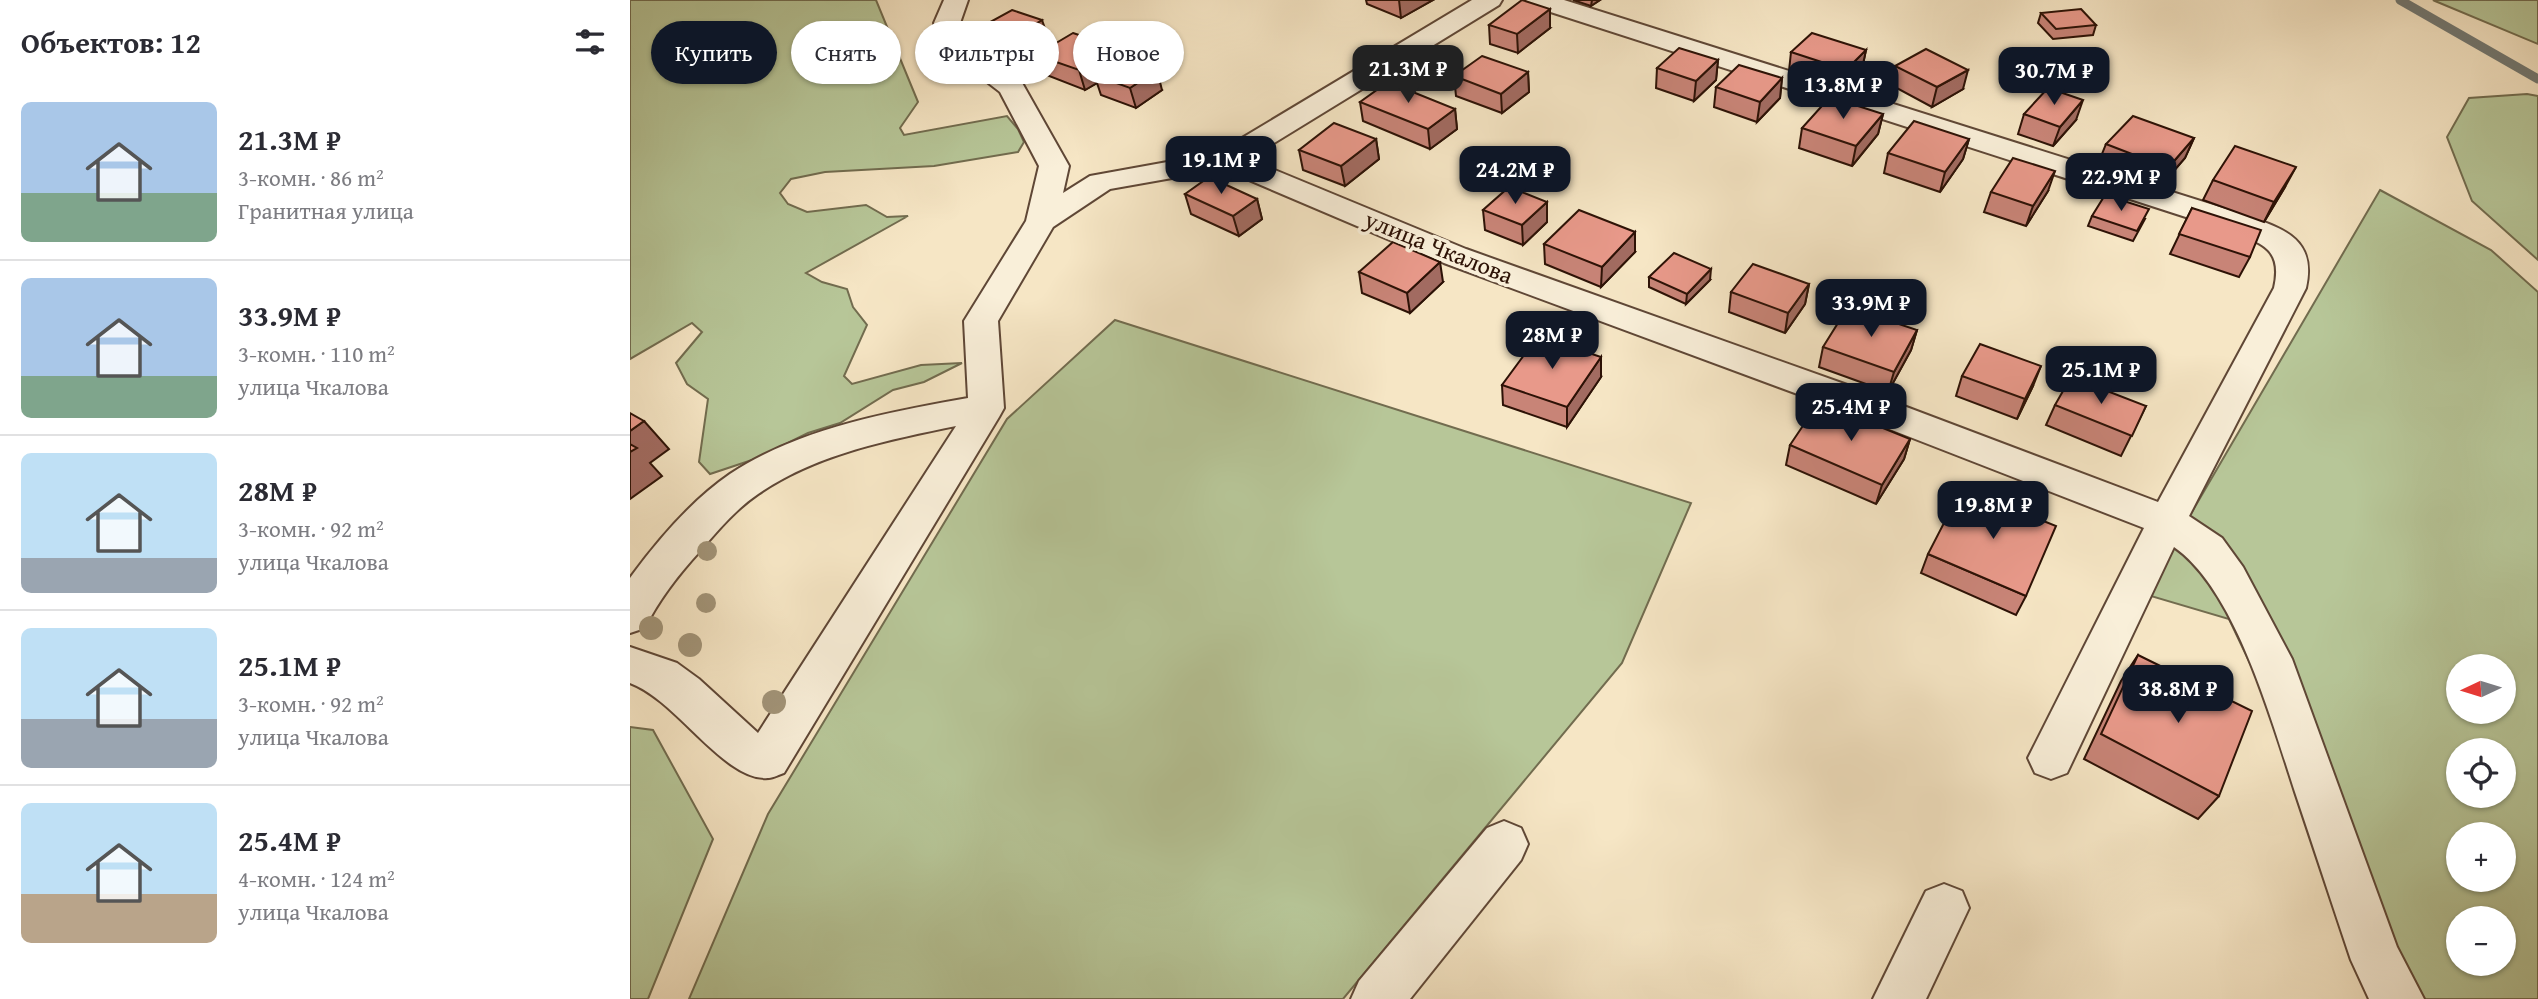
<!DOCTYPE html>
<html lang="ru">
<meta charset="utf-8">
<style>
body{margin:0;font-family:"Gentium Book Plus",serif;background:#f7f7f7;color:#2b2b33;height:100vh;display:flex;flex-direction:column;font-size:26px;white-space:nowrap}
*{box-sizing:border-box;margin:0}
p{font-size:23px;color:#7c7c81}
.icon{flex:none;width:38px;height:38px;fill:none;stroke:currentColor;stroke-width:2;stroke-linecap:round;stroke-linejoin:round}
.map{position:relative;flex:1;overflow:hidden}
.details{display:flex;flex-direction:column;background:#fff;width:630px}
.details>*{flex:none}
.guide{position:absolute;left:21px;top:21px;width:665px;height:63px;display:flex;gap:14px}
.needle{width:46px;rotate:266deg}
.controls{position:absolute;left:1816px;top:654px;display:grid;gap:14px}
.controls a{display:grid;place-items:center;width:70px;height:70px;border-radius:50%;background:#fff;box-shadow:0 2px 5px #0004;font-size:35px}
.price{position:absolute;translate:-50% -60px;padding:0 16px;border-radius:14px;background:#111827;color:#fff;font-size:23px;line-height:46px;filter:drop-shadow(0 2px 4px #0008)}
.price::after{content:'';position:absolute;left:50%;top:42px;width:21px;height:16px;margin-left:-10px;background:inherit;clip-path:polygon(0 0,100% 0,50% 100%)}
.price.selected{background:#222;color:#fff}
ul{padding:0;list-style:none}
li{display:flex;align-items:center;gap:21px;height:175px;padding:0 21px}
li+li{border-top:2px solid #e1e1e2}
li span{display:grid;place-items:center;flex:none;width:196px;height:140px;border-radius:10px;color:#555}
li>.icon{margin-inline-start:auto}
span .icon{width:84px;height:84px;fill:#fffc;stroke-width:1}
li b{font-size:30px}
h2{display:flex;justify-content:space-between;align-items:center;height:84px;padding:0 21px;font-size:30px}
.pill{padding:0 24px;border-radius:32px;background:#fff;box-shadow:0 2px 5px #0004;font-size:24px;line-height:63px}
.pill.selected{background:#111827;color:#fff}
main{display:flex;flex:1;min-height:0}
.map>svg:first-child{display:block}
.green{fill:#b7c698;stroke:#726c4f;stroke-width:2;fill-rule:evenodd}
.lines{fill:none;stroke-linecap:round;stroke-linejoin:round}
.stream{stroke:#727974;stroke-width:9}
.minor-casing{stroke:#5f4736;stroke-width:4}
.minor{fill:#f9efd9;fill-rule:evenodd}
.tree{fill:#a29478}
.wall{fill:#c88477;stroke:#2d1206;stroke-width:2}
.shaded-wall{fill:#a26b61;stroke:#2d1206;stroke-width:2}
.building{fill:#e8998a;stroke:#2d1206;stroke-width:2}
.labels{text-anchor:middle;dominant-baseline:central;stroke-width:7;stroke-linejoin:round;paint-order:stroke}
.street-label{font-size:24px;fill:#2d1206;stroke:#f9efd9}
</style>
<main>
<section class="details">
<h2>Объектов: 12<svg class="icon" aria-label="filters" viewBox="0 0 24 24"><path d="M4 7h16M4 17h16"/><circle cx="9" cy="7" r="2"/><circle cx="15" cy="17" r="2"/></svg></h2>
<ul>
<li><span style="background:linear-gradient(#a9c7e8 65%,#7fa58c 0)"><svg class="icon" aria-label="home" viewBox="0 0 24 24"><path d="M3 11l9-7 9 7M6 9v11h12V9"/></svg></span><div><b>21.3M ₽</b><p>3-комн. · 86 m²</p><p>Гранитная улица</p></div></li>
<li><span style="background:linear-gradient(#a9c7e8 70%,#7fa58c 0)"><svg class="icon" aria-label="home" viewBox="0 0 24 24"><path d="M3 11l9-7 9 7M6 9v11h12V9"/></svg></span><div><b>33.9M ₽</b><p>3-комн. · 110 m²</p><p>улица Чкалова</p></div></li>
<li><span style="background:linear-gradient(#bfe0f5 75%,#9aa5b1 0)"><svg class="icon" aria-label="home" viewBox="0 0 24 24"><path d="M3 11l9-7 9 7M6 9v11h12V9"/></svg></span><div><b>28M ₽</b><p>3-комн. · 92 m²</p><p>улица Чкалова</p></div></li>
<li><span style="background:linear-gradient(#bfe0f5 65%,#9aa5b1 0)"><svg class="icon" aria-label="home" viewBox="0 0 24 24"><path d="M3 11l9-7 9 7M6 9v11h12V9"/></svg></span><div><b>25.1M ₽</b><p>3-комн. · 92 m²</p><p>улица Чкалова</p></div></li>
<li><span style="background:linear-gradient(#bfe0f5 65%,#b9a48a 0)"><svg class="icon" aria-label="home" viewBox="0 0 24 24"><path d="M3 11l9-7 9 7M6 9v11h12V9"/></svg></span><div><b>25.4M ₽</b><p>4-комн. · 124 m²</p><p>улица Чкалова</p></div></li>
</ul>
</section>
<div class="map">
<svg width="1908" height="999" viewBox="0 0 1908 999">
<rect width="100%" height="100%" fill="#f6e6c5"/>
<filter id="stains"><feTurbulence type="fractalNoise" baseFrequency=".00286" numOctaves="4"/><feColorMatrix values="0 0 0 0 .2 0 0 0 0 .09 0 0 0 0 .02 0 0 0 .5 -.17"/></filter>
<radialGradient id="worn" r=".72"><stop offset=".6" stop-color="#630" stop-opacity="0"/><stop offset="1" stop-color="#630" stop-opacity=".3"/></radialGradient>
<!-- green -->
<g class="green">
<path d="M0,0H246L288,102L270,128L274,135L377,116L388,129L394,142L388,152L304,166L195,172L161,179L150,193L158,204L177,212L236,205L257,217L278,216L176,273L192,282L217,289L223,307L237,325L214,376L222,384L291,365L332,363L294,382L263,390L210,423L178,433L125,459L80,474L69,462L78,399L57,384L46,363L72,332L62,323L0,359Z"/>
<path d="M1803,0H1908V44L1805,1Z"/>
<path d="M1897,94L1908,96V260L1842,201L1817,137L1839,98Z"/>
<path d="M1750,190L1861,250L1908,292V999H1779L1599,619L1514,594ZM1829,667H1874V712H1829ZM1829,751H1874V796H1829ZM1829,835H1874V880H1829ZM1829,919H1874V964H1829Z"/>
<path d="M485,320L1061,503L992,663L713,999H59L138,814L377,419Z"/>
<path d="M0,727L23,730L83,839L18,999H0Z"/>
</g>
<g class="lines">
<!-- stream -->
<path class="stream" d="M1770,0L1908,79"/>
<defs>
<g id="minor">
<path d="M314,0H338L330,23L333,41L391,81L439,166L433,193L460,176L587,153L842,0H872L869,5L618,159L836,249L1234,391L1528,502L1644,288C1654,245 1627,242 1593,229L899,5L896,0H934L1615,215C1654,229 1687,239 1676,288L1559,516L1592,538L1613,567L1662,659L1767,947L1794,999H1739L1721,960C1702,904 1684,848 1665,792C1642,722 1606,590 1544,547L1437,773L1421,779L1405,773L1398,758L1514,528L1208,409L814,263L593,169L480,189L423,227L368,321L374,408L369,417L154,773C150,774 143,778 139,778C94,782 47,700 0,683V647L47,663L69,679L128,733L326,426C258,440 186,454 128,494C106,509 88,530 71,550C49,574 29,599 15,628L0,633V578C27,541 62,500 100,474C167,429 259,412 338,398L334,321L396,221L409,166L370,92L308,44L304,23Z"/>
<path d="M874,821L891,828L898,844L891,860L780,999H721L729,981L857,828Z"/>
<path d="M1314,884L1332,891L1339,908L1296,999H1243L1296,891Z"/>
</g>
</defs>
<!-- minor casing -->
<use href="#minor" class="minor-casing"/>
<!-- minor -->
<use href="#minor" class="minor"/>
</g>
<!-- trees -->
<g class="tree">
<circle cx="77" cy="551" r="10"/>
<circle cx="76" cy="603" r="10"/>
<circle cx="21" cy="628" r="12"/>
<circle cx="60" cy="645" r="12"/>
<circle cx="144" cy="702" r="12"/>
</g>
<!-- wall -->
<g class="wall">
<path d="M736,0H803L771,18L737,4Z"/>
<path d="M943,0H970L961,6Z"/>
<path d="M1411,13L1466,25L1463,35L1423,39L1408,23Z"/>
<path d="M859,25L920,28L888,53L860,44Z"/>
<path d="M351,27L419,40L389,58L359,46Z"/>
<path d="M485,47L489,59L532,90L506,108L471,95L467,83L455,90L414,74L406,55Z"/>
<path d="M1236,50L1232,69L1212,90L1159,71L1161,52Z"/>
<path d="M1088,60L1086,80L1064,101L1026,88L1027,68Z"/>
<path d="M1265,66L1333,89L1302,107L1261,85Z"/>
<path d="M898,72L899,92L872,113L826,96L824,76Z"/>
<path d="M1152,78L1150,98L1127,122L1084,107L1086,87Z"/>
<path d="M730,102L825,109L827,129L800,149L733,121Z"/>
<path d="M1253,114L1248,134L1222,166L1169,148L1172,128Z"/>
<path d="M1394,114L1446,120L1423,146L1388,134Z"/>
<path d="M1564,138L1555,158L1529,188L1468,164L1476,144Z"/>
<path d="M746,139L749,159L715,186L673,170L669,150Z"/>
<path d="M1339,139L1333,159L1310,192L1254,173L1258,153Z"/>
<path d="M1583,180L1655,187L1634,222L1573,200Z"/>
<path d="M1418,191L1396,226L1354,212L1361,192Z"/>
<path d="M555,194L627,199L632,219L609,236L561,214Z"/>
<path d="M917,202V222L893,245L855,230L853,210Z"/>
<path d="M1562,208L1620,257L1609,277L1540,254Z"/>
<path d="M1462,216L1515,219L1503,241L1458,226Z"/>
<path d="M914,244L1005,252L971,287L915,264Z"/>
<path d="M729,272L813,282L780,313L732,293Z"/>
<path d="M1019,277L1080,280L1056,304L1019,287Z"/>
<path d="M1179,284L1175,304L1155,333L1099,312L1101,292Z"/>
<path d="M1287,330L1281,350L1258,392L1189,367L1193,347Z"/>
<path d="M1332,376L1403,386L1387,419L1326,396Z"/>
<path d="M971,377L937,427L873,405L872,385Z"/>
<path d="M1425,405L1516,406L1491,456L1416,425Z"/>
<path d="M1280,439L1274,459L1246,504L1156,465L1160,445Z"/>
<path d="M1298,554L1396,596L1386,615L1291,573Z"/>
<path d="M1508,655L1589,796L1568,819L1454,759L1491,681Z"/>
</g>
<!-- shaded-wall -->
<g class="shaded-wall">
<path d="M769,0H803L771,18Z"/>
<path d="M962,0H970L961,6Z"/>
<path d="M920,9V28L888,53L887,34Z"/>
<path d="M412,20L419,40L389,58L382,38Z"/>
<path d="M485,47L491,67L464,75L467,83L455,90L449,70Z"/>
<path d="M1236,50L1232,69L1212,90L1216,70Z"/>
<path d="M1088,60L1086,80L1064,101L1066,81Z"/>
<path d="M527,70L532,90L506,108L500,88Z"/>
<path d="M1338,70L1333,89L1302,107L1307,87Z"/>
<path d="M898,72L899,92L872,113L871,94Z"/>
<path d="M1152,78L1150,98L1127,122L1130,102Z"/>
<path d="M1453,100L1446,120L1423,146L1430,127Z"/>
<path d="M825,109L827,129L800,149L798,129Z"/>
<path d="M1253,114L1248,134L1222,166L1226,146Z"/>
<path d="M1564,138L1555,158L1529,188L1538,168Z"/>
<path d="M746,139L749,159L715,186L711,166Z"/>
<path d="M1339,139L1333,159L1310,192L1315,172Z"/>
<path d="M1666,167L1655,187L1634,222L1644,202Z"/>
<path d="M1425,171L1418,191L1396,226L1403,206Z"/>
<path d="M627,199L632,219L609,236L603,216Z"/>
<path d="M917,202V222L893,245L892,225Z"/>
<path d="M1005,232V252L971,287L972,267Z"/>
<path d="M810,262L813,282L780,313L777,293Z"/>
<path d="M1081,269L1080,280L1056,304L1057,294Z"/>
<path d="M1179,284L1175,304L1155,333L1158,313Z"/>
<path d="M1287,330L1281,350L1258,392L1264,372Z"/>
<path d="M971,357V377L937,427V407Z"/>
<path d="M1411,366L1403,386L1387,419L1395,399Z"/>
<path d="M14,421L39,449L20,463L32,476L0,499V431Z"/>
<path d="M1280,439L1274,459L1246,504L1252,485Z"/>
</g>
<!-- building -->
<g class="building">
<path d="M892,0L920,9L887,34L859,25Z"/>
<path d="M1451,9L1466,25L1426,29L1411,13Z"/>
<path d="M382,10L412,20L382,38L351,27Z"/>
<path d="M443,33L485,47L449,70L406,55Z"/>
<path d="M1182,33L1236,50L1216,70L1161,52Z"/>
<path d="M1049,48L1088,60L1066,81L1027,68Z"/>
<path d="M1296,49L1338,70L1307,87L1265,66Z"/>
<path d="M852,56L898,72L871,94L824,76Z"/>
<path d="M491,58L527,70L500,88L464,75Z"/>
<path d="M1109,65L1152,78L1130,102L1086,87Z"/>
<path d="M758,82L825,109L798,129L730,102Z"/>
<path d="M1418,88L1453,100L1430,127L1394,114Z"/>
<path d="M1200,97L1253,114L1226,146L1172,128Z"/>
<path d="M1503,116L1564,138L1538,168L1476,144Z"/>
<path d="M1284,121L1339,139L1315,172L1258,153Z"/>
<path d="M704,123L746,139L711,166L669,150Z"/>
<path d="M1605,146L1666,167L1644,202L1583,180Z"/>
<path d="M1383,158L1425,171L1403,206L1361,192Z"/>
<path d="M579,177L627,199L603,216L555,194Z"/>
<path d="M879,187L917,202L892,225L853,210Z"/>
<path d="M1475,195L1519,209L1507,231L1462,216Z"/>
<path d="M1562,208L1631,230L1620,257L1549,234Z"/>
<path d="M949,210L1005,232L972,267L914,244Z"/>
<path d="M763,242L810,262L777,293L729,272Z"/>
<path d="M1044,253L1081,269L1057,294L1019,277Z"/>
<path d="M1123,264L1179,284L1158,313L1101,292Z"/>
<path d="M1218,307L1287,330L1264,372L1193,347Z"/>
<path d="M908,336L971,357L937,407L872,385Z"/>
<path d="M1350,344L1411,366L1395,399L1332,376Z"/>
<path d="M1441,377L1516,406L1502,436L1425,405Z"/>
<path d="M1189,402L1280,439L1252,485L1160,445Z"/>
<path d="M0,413L14,421L0,431Z"/>
<path d="M0,444L7,448L0,452Z"/>
<path d="M1332,488L1426,526L1396,596L1298,554Z"/>
<path d="M1508,655L1622,711L1589,796L1471,734Z"/>
</g>
<g class="labels">
<!-- street labels -->
<g class="street-label">
<text transform="translate(809 247) rotate(22)">улица Чкалова</text>
</g>
</g>
<rect width="100%" height="100%" filter="url(#stains)"/>
<rect width="100%" height="100%" fill="url(#worn)"/>
</svg>
<div class="controls">
<a><svg class="needle" viewBox="-14 -14 28 28"><path d="M0-13l5 13h-10z" fill="#e53935"/><path d="M0 13l5-13h-10z" fill="#7c7c81"/></svg></a>
<a><svg class="icon" aria-label="locate" viewBox="0 0 24 24"><circle cx="12" cy="12" r="6"/><path d="M12 2v4M12 18v4M2 12h4M18 12h4"/></svg></a>
<a>+</a>
<a>−</a>
</div>
<b class="price selected" style="left:778px;top:105px">21.3M ₽</b>
<b class="price" style="left:1424px;top:107px">30.7M ₽</b>
<b class="price" style="left:1213px;top:121px">13.8M ₽</b>
<b class="price" style="left:591px;top:196px">19.1M ₽</b>
<b class="price" style="left:885px;top:206px">24.2M ₽</b>
<b class="price" style="left:1491px;top:213px">22.9M ₽</b>
<b class="price" style="left:1241px;top:339px">33.9M ₽</b>
<b class="price" style="left:922px;top:371px">28M ₽</b>
<b class="price" style="left:1471px;top:406px">25.1M ₽</b>
<b class="price" style="left:1221px;top:443px">25.4M ₽</b>
<b class="price" style="left:1363px;top:541px">19.8M ₽</b>
<b class="price" style="left:1548px;top:725px">38.8M ₽</b>
<div class="guide">
<a class="pill selected">Купить</a>
<a class="pill">Снять</a>
<a class="pill">Фильтры</a>
<a class="pill">Новое</a>
</div>
</div>
</main>
